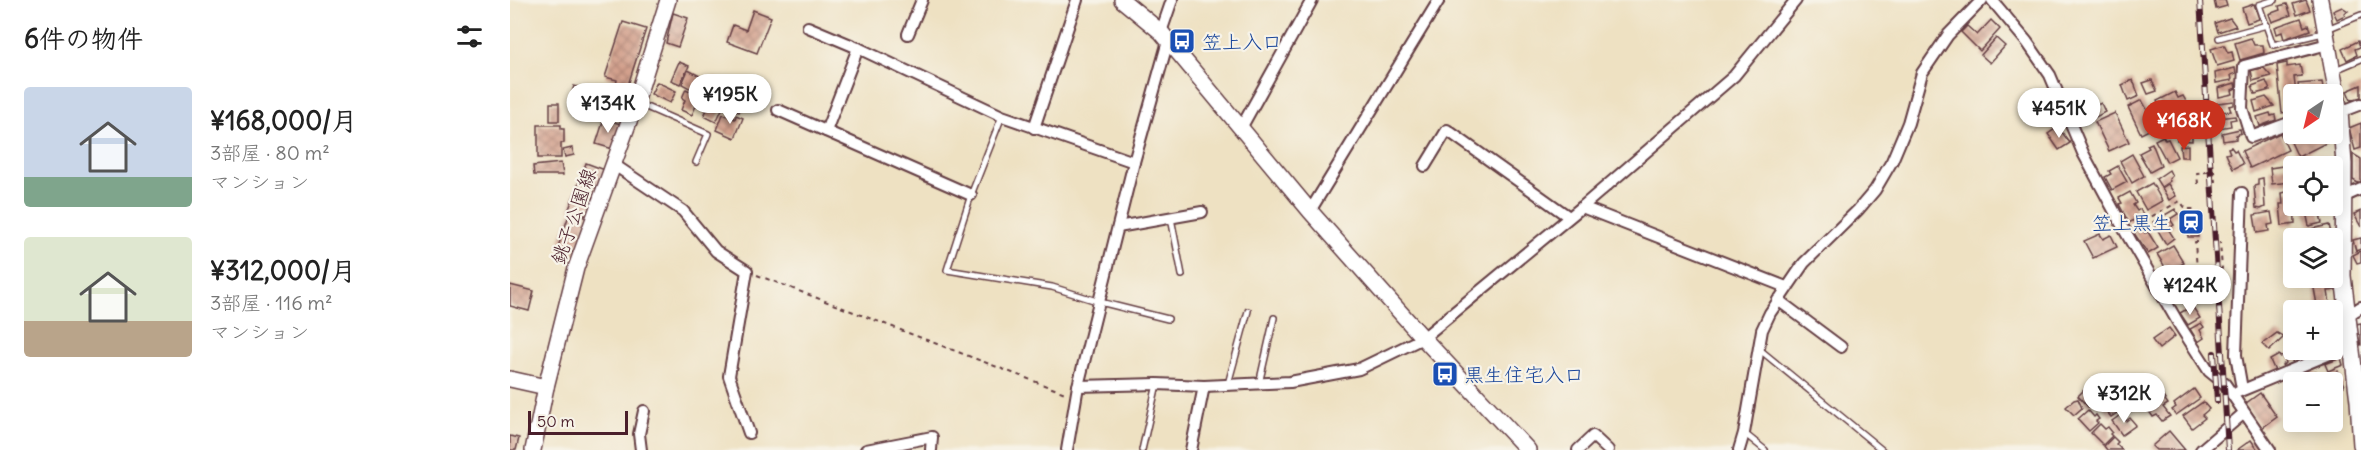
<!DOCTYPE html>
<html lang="ja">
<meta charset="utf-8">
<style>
body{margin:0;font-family:Delius,"Klee One",sans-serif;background:#f6f6f6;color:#222;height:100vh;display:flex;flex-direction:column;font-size:22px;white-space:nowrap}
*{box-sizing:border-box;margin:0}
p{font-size:20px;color:#767676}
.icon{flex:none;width:33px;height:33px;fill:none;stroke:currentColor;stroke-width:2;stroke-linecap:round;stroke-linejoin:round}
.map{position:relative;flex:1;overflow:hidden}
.sheet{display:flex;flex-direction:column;background:#fff;width:510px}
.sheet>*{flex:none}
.needle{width:39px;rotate:215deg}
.tools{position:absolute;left:1773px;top:84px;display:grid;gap:12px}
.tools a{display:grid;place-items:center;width:60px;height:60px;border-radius:6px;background:#fff;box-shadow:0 3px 15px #0003;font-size:30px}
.scale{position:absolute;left:18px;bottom:15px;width:100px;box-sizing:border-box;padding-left:6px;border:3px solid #4a1f2b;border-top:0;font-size:16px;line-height:21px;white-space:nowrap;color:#4a1f2b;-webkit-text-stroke:4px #f7f3e8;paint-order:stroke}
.price{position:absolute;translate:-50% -51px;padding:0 14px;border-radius:21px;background:#fff;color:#222;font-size:20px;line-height:39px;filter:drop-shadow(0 2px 3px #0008)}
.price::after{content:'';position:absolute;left:50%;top:36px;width:18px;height:14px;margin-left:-9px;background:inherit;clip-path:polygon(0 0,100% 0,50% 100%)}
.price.selected{background:#c8321e;color:#fff}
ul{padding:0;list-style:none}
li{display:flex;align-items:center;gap:18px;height:150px;padding:0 24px}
li span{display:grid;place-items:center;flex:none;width:168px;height:120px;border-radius:6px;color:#555}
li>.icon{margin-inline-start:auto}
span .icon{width:72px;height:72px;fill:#fffc;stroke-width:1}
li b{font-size:26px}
h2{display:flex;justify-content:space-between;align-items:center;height:72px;padding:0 24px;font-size:26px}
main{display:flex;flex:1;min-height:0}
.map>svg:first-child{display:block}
.building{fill:url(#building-cross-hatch)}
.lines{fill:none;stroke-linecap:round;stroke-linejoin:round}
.lane-casing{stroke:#633c42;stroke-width:8}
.street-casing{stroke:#633c42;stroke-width:14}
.secondary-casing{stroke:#633c42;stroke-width:18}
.path{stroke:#633c42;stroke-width:2;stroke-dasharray:4.5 4.5;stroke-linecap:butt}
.lane{stroke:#fff;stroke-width:5}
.street{stroke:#fff;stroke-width:10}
.secondary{stroke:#fff;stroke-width:15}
.rail-casing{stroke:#4a1f2b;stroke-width:6}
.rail{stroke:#f7f3e8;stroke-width:4;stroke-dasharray:11;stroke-linecap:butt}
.labels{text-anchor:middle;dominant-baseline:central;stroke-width:4.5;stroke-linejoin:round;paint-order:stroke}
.transit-label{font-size:20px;fill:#164399;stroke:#f7f3e8;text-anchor:start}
.street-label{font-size:20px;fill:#4a1f2b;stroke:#f7f3e8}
</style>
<main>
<section class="sheet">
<h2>6件の物件<svg class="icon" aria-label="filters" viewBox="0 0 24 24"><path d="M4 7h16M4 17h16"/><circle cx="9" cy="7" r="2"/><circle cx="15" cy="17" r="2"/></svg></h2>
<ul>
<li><span style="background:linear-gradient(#c9d6e8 75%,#7fa58c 0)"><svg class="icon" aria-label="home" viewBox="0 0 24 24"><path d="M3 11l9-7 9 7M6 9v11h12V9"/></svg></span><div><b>¥168,000/月</b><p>3部屋 · 80 m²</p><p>マンション</p></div></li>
<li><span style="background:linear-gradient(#dfe7d0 70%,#b9a48a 0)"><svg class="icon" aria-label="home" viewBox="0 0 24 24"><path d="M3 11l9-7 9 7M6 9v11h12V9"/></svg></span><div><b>¥312,000/月</b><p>3部屋 · 116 m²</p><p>マンション</p></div></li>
</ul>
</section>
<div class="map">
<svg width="1851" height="450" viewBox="0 0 1851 450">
<defs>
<pattern id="building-cross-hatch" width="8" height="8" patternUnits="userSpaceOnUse" patternTransform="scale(1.5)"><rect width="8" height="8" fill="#d3a08c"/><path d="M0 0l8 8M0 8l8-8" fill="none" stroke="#ad8273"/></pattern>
</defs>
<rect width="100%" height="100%" fill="#f7f3e8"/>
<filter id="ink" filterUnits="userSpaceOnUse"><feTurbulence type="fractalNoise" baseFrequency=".0167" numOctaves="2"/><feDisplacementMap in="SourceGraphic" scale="12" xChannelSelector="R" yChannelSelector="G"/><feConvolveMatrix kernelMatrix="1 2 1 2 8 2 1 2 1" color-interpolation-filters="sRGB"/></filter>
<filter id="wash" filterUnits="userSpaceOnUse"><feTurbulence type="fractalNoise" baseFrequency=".008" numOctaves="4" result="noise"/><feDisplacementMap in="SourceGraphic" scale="24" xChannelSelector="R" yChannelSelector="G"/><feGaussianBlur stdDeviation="1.35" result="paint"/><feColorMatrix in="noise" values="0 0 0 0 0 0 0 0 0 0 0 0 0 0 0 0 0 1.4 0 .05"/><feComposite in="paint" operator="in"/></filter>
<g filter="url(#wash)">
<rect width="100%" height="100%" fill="#eee1c2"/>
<g id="blocks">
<!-- building -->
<g class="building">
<path d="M1704,0H1715L1717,6L1706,9Z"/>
<path d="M1796,0L1800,10L1787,15L1783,4Z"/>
<path d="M1744,4L1749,19L1737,23L1732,8Z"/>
<path d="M1777,4L1781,15L1762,22L1759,14L1770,10L1769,6Z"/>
<path d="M1832,7L1838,11L1834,13L1835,15L1827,19L1823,11Z"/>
<path d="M243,10L261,17L247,53L217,42L223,25L236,30Z"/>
<path d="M163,13L178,18L168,47L156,43Z"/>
<path d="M1720,18L1726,26L1708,32L1705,23Z"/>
<path d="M1791,18L1794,27L1798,25L1800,30L1774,39L1772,32L1767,34L1765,27Z"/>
<path d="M1481,20L1490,29L1470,51L1451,32L1457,26L1467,35Z"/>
<path d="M113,22L136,29L117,88L106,85L107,80L95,77Z"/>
<path d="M1486,38L1495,46L1480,63L1471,55Z"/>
<path d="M1741,38L1744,45H1753L1754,53L1730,60L1725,43Z"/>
<path d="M1848,41L1850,47L1845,49L1847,55L1837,60L1832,49Z"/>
<path d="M1714,45L1718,53L1722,52L1724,61L1707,66L1701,49Z"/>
<path d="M169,62L179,66L170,84L161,80Z"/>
<path d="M1777,63V67L1790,65L1792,76L1784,77L1786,94H1784V111L1772,113L1767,65Z"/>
<path d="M1725,68L1726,73L1721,75L1722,80L1706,83L1705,73Z"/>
<path d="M1754,68L1761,76L1743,81L1741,70Z"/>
<path d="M178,70L192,77L185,91L172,84Z"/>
<path d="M195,77L202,80L197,91L190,88Z"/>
<path d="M205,77L238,93L229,112L196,97Z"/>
<path d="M1623,80L1629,96L1618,101L1612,85Z"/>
<path d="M1642,80L1647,91L1638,94L1633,83Z"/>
<path d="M1756,81L1760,90L1745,94L1742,86Z"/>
<path d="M147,82L166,91L160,103L141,94Z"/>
<path d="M1812,82L1814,94H1789L1788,84Z"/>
<path d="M1725,83L1726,88L1722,90L1723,94L1709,97L1708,88Z"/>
<path d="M1851,85V97L1841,100L1837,91Z"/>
<path d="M64,86L95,94L93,104L61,96Z"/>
<path d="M176,89L190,96L182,115L171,110L175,100L172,98Z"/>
<path d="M1665,92L1668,98L1673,96L1677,103L1658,112L1657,109L1652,111L1647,101Z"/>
<path d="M1756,97L1764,106L1746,112L1743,101Z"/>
<path d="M1632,100L1640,115L1635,117L1641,129L1631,134L1618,107Z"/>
<path d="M201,101L213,107L206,122L194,116Z"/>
<path d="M1724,101V105L1719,106L1721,111L1709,112L1708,103Z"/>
<rect x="40" y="103" width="9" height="18"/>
<path d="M1591,103L1595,112L1573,124L1566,111L1579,104L1581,108Z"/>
<path d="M1605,113L1619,142L1599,151L1585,122Z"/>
<path d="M1760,113L1761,116L1765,115L1766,120L1750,126L1747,117Z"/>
<path d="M213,114L225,119L226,115L233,118L225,138L207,130Z"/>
<path d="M1725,116L1726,119L1720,120L1721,126L1709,128L1707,118Z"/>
<path d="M94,119L111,124L103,149L86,144Z"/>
<path d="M1851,123V148L1845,150L1839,128Z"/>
<path d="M28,125H51V129H54V143H51V158H28Z"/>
<path d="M1670,125L1682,126V141L1667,140V131L1670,132Z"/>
<path d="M1548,127L1560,143L1549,150L1538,134Z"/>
<path d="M1730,129L1731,133L1726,135V139L1713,141L1712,133Z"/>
<path d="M1770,133L1778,150L1740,168L1732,151Z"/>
<path d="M1789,134H1819L1822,140L1788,157L1779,138Z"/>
<path d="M1653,136L1655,140L1658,139L1667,157L1657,162L1645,140Z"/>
<path d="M1642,143L1651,166L1640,172L1629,153L1639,148L1637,145Z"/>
<path d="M1678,145V157H1671L1670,146Z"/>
<path d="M1721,147L1724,151L1726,150L1733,164L1723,169L1716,154L1720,153L1718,148Z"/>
<path d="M62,148L64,155L55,157L53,150Z"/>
<path d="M1622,154L1634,176L1622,183L1610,161Z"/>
<path d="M1843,154L1851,159V185L1843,180Z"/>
<path d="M51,163L53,175H24L23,166Z"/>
<path d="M76,163L95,170L89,187L70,180Z"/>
<path d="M1779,165L1781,182L1762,184L1760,168Z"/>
<path d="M1608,166L1617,182L1602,190L1595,177L1601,174L1599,171Z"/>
<path d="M1659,170L1662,176L1659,179L1660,181L1651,187L1646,179Z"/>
<path d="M1753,178L1755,207L1751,209L1746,208L1744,186L1748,185V179Z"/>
<path d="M69,182L87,188L77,216L59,209Z"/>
<path d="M1642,183L1652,201L1636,210L1626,192Z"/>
<path d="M1658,184L1666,196L1659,200L1652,188Z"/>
<path d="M1784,190L1785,224L1772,226L1770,204H1773L1772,193Z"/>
<path d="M1620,192L1626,203L1623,205L1627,211L1630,209L1633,215L1619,223L1609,204L1612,203L1609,198Z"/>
<path d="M1808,206L1812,223L1799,226L1795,207Z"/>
<path d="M1665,209L1668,214L1660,219L1664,225L1658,229L1664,238L1656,244L1643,222Z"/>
<path d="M1851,211V227L1844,214Z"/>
<path d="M60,212L77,218L65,253L48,247Z"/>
<path d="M1761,212L1763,224L1758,225L1759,231L1747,233L1744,215Z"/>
<path d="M1677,213H1686L1688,237H1678Z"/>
<path d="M1819,225L1822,237L1792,238V236L1798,235L1797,230Z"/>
<path d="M1631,228L1635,233L1638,232L1648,248L1638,254L1624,233Z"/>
<path d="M1590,234L1593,239L1601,235L1607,247L1583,258L1574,241Z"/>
<path d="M1851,238V249L1846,251L1843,240Z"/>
<path d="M1663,245L1674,263L1658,272L1647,254Z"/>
<path d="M1851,251V262L1847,263L1843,255Z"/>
<path d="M1823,277L1825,290L1818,291L1820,304L1807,305L1803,283L1811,282V279Z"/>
<path d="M1669,280L1676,298L1663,303L1657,284Z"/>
<path d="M1692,284V300H1679V285Z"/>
<path d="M0,285L24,291L19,311L0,306Z"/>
<path d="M1682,306L1690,318L1678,325L1670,313Z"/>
<path d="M1691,323L1694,327L1690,330L1694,338L1688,342L1680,329Z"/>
<path d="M1851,323V345H1850L1846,324Z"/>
<path d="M1822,326L1829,341L1822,344Z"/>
<path d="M1659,328L1665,336L1649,349L1642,340Z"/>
<path d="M1767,333L1774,337L1759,351L1752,344Z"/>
<path d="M1789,350H1792L1796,358L1783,363L1779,354Z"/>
<path d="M1769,355L1770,357L1773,356L1776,363L1772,365L1774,367L1765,371L1760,360Z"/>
<path d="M1831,358L1833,365L1818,371L1815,364Z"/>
<path d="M1806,371L1810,382H1793L1790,376Z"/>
<path d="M1828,371L1834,386L1828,389L1820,375Z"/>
<path d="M1786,373L1790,382H1784L1783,399L1775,378Z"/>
<path d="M1590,375L1596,382L1593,384L1599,390L1592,396L1580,383Z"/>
<path d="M1578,386L1586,399L1578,407L1568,396Z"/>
<path d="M1684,389L1690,398L1666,415L1662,410L1666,407L1664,404Z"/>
<path d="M1644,393L1647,397L1651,394L1658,404L1653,407L1660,416L1652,421L1647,415L1643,417L1632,401Z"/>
<path d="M1750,393L1767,417L1752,428L1735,404Z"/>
<path d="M1602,395L1611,410L1601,417L1590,404Z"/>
<path d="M1568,399L1572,408L1564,415L1556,407L1564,400Z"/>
<path d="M1693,402L1699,409L1692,415L1695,418L1682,428L1673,416Z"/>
<path d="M1578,410L1584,417L1586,415L1589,419L1586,421L1588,423L1579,431L1568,419Z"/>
<path d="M1612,414L1616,421L1620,418L1626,425L1612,435L1602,421Z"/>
<path d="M1590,424L1595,429L1598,427L1602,432L1600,434L1602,436L1593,445L1581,433Z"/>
<path d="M1659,431L1675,450H1646L1642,446Z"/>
<path d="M0,436L9,438L6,450H0Z"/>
<path d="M1603,437L1608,442L1606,444L1612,450H1597L1594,446Z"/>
<path d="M1741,440L1748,450H1727Z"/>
</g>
</g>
</g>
<g filter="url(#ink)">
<use href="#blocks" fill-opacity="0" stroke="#633c42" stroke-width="1.5"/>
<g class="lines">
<defs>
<g id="lane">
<path d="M1765,0L1749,5L1763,45L1813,33"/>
<path d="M1817,29L1851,15"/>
<path d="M1709,38L1757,25"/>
<path d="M1825,70L1851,59"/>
<path d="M127,103L198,134L186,162"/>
<path d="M492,116L461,195L437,270L542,287L590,302L658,319"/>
<path d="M661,218L672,275"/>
<path d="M1249,349L1372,450"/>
<path d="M718,384L738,311"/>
<path d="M749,384L764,318"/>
<path d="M1234,433L1255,450"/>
<path d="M632,450L647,384"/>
</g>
<g id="street">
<path d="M1482,0L1517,42L1540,75L1573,153L1615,231L1670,326L1699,371L1715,384L1760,450"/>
<path d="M298,27L348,48L492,116L624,162"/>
<path d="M651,32L662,0"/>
<path d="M398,34L412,0"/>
<path d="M268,110L461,195"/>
<path d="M1830,112L1851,104"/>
<path d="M1784,121L1741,137L1732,108L1734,66L1818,44"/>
<path d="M524,128L567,0"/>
<path d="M731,128L802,0"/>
<path d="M316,131L348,48"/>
<path d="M103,164L173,211L206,251L237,271L219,376L239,433"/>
<path d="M915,166L937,130L1059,217"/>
<path d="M1833,197L1851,189"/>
<path d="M1072,207L1276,287"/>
<path d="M800,211L929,0"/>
<path d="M608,227L692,212"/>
<path d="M1268,300L1331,347"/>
<path d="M1837,316L1851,307"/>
<path d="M568,386L647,384L694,386L780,382L849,369L913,338L1072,207L1224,76L1286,0"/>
<path d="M1732,389L1726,355L1732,193"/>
<path d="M1728,392L1842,345"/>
<path d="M131,450L129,434L134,411"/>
<path d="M356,450L422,437L421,450"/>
<path d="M557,450L568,386L624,162L658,41"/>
<path d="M681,450L694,386"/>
<path d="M1068,450L1083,436L1098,450"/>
<path d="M1229,450L1234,433L1252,330L1260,313L1294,263L1348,210L1365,190L1382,161L1398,123L1412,73L1438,35L1472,0"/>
<path d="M1691,450L1734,413"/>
</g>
<g id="secondary">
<path d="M612,0L651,32L800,211L913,338L1018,450"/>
<path d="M1810,0L1830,112L1834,164L1833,276L1848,401L1851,445"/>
<path d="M0,379L36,387"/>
<path d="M23,450L36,387L66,268L126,102L158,0"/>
</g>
</defs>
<!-- lane casing -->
<use href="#lane" class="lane-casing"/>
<!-- street casing -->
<use href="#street" class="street-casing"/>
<!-- secondary casing -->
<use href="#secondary" class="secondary-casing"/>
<!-- path -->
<g class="path">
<path d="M1688,184L1687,173L1704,171L1705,182"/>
<path d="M1626,225L1670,201L1676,209H1686"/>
<path d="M1688,242H1685L1687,270L1712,269L1710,242"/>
<path d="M247,275L555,393"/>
</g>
<!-- lane -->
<use href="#lane" class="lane"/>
<!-- street -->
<use href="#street" class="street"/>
<!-- secondary -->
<use href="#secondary" class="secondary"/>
<defs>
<g id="rail">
<path d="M1690,0L1718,450"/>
<path d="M1704,353L1707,401"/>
</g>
</defs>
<!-- rail casing -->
<use href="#rail" class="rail-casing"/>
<!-- rail -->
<use href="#rail" class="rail"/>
</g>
</g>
<!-- icons -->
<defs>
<symbol id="bus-square" viewBox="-11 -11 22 22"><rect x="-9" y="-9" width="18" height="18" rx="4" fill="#1a4fb4" stroke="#f7f3e8"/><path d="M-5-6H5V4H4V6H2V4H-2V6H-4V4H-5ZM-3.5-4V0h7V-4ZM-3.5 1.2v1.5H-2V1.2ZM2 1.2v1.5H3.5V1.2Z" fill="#fff"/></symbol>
<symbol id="station-square" viewBox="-11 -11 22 22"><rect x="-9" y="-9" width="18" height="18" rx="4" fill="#1a4fb4" stroke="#f7f3e8"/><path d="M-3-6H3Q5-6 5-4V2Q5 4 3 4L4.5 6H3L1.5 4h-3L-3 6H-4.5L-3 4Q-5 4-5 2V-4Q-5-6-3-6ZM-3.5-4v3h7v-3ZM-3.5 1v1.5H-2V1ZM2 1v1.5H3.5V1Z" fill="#fff"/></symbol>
</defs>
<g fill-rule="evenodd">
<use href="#bus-square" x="657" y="26" width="30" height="30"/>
<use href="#station-square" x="1666" y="207" width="30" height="30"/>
<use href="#bus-square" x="920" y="359" width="30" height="30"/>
</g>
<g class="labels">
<!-- transit labels -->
<g class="transit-label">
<text x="692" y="41">笠上入口</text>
<text x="1662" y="222" text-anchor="end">笠上黒生</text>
<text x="954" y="374">黒生住宅入口</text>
</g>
<!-- street labels -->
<g class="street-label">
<text transform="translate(63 216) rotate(-71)">銚子公園線</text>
</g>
</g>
</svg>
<div class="tools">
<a><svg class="needle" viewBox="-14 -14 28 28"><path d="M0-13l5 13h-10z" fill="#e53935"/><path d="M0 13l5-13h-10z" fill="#767676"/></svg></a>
<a><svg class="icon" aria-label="locate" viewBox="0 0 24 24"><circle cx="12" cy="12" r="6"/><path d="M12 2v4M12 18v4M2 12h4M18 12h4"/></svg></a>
<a><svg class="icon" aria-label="layers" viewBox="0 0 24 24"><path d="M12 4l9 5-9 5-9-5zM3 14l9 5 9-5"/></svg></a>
<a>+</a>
<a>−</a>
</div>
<div class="scale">50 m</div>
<b class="price" style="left:220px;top:125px">¥195K</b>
<b class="price" style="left:98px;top:134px">¥134K</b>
<b class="price" style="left:1549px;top:139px">¥451K</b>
<b class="price selected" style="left:1674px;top:151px">¥168K</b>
<b class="price" style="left:1680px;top:316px">¥124K</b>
<b class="price" style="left:1614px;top:424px">¥312K</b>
</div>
</main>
